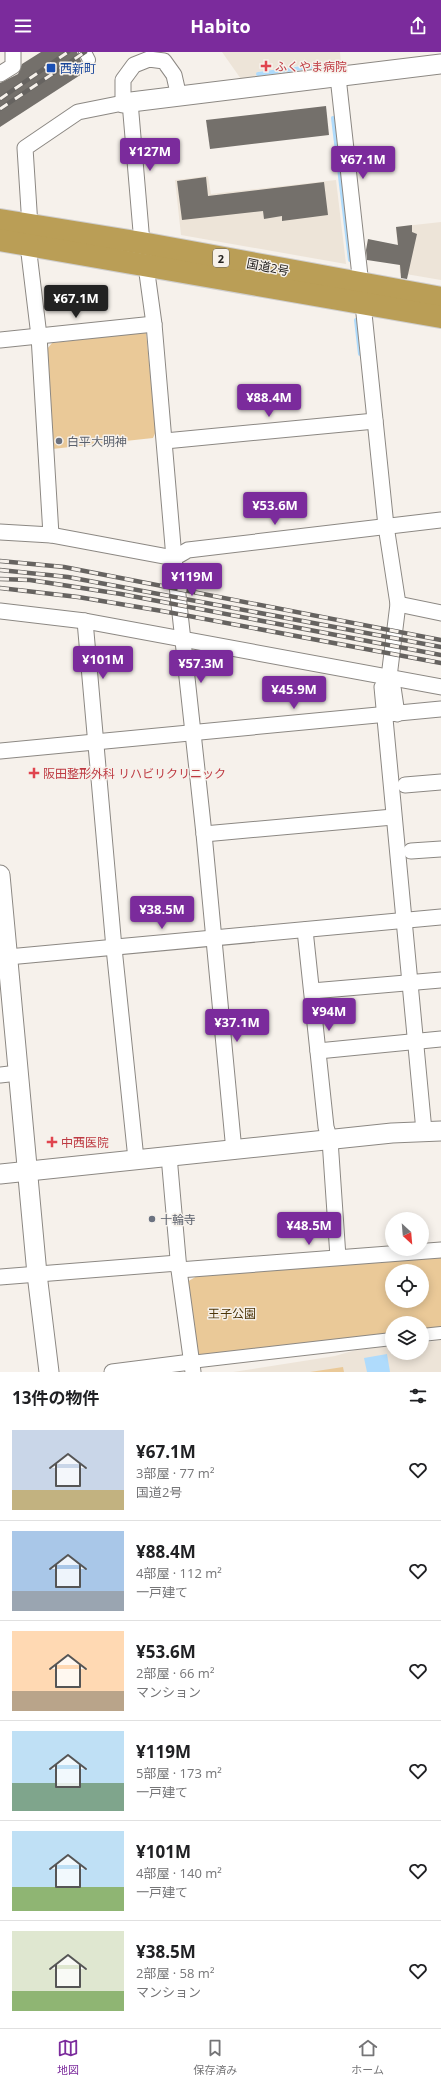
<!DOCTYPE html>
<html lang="ja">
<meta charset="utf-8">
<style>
body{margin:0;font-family:"Open Sans","Noto Sans JP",sans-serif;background:#f2f2f2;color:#202124;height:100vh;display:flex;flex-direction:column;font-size:15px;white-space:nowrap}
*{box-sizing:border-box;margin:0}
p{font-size:13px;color:#757577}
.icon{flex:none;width:22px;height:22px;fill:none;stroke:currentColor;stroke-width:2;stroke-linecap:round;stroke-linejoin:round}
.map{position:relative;height:1320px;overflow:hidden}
.drawer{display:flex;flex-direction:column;background:#fff;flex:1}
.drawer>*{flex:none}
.needle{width:26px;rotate:154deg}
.fabs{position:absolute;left:385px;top:1160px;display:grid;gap:8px}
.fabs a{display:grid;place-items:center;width:44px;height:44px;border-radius:50%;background:#fff;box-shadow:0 2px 10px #0003;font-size:20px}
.price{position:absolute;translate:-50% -34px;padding:0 9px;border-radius:4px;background:#7b2b9c;color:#fff;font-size:13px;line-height:26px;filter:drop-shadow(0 1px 2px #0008)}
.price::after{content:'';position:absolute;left:50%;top:24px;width:12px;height:9px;margin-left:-6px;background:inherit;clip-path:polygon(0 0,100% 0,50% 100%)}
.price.current{background:#222;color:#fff}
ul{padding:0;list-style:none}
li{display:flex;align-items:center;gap:12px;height:100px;padding:0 12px}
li+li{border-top:1px solid #e0e0e0}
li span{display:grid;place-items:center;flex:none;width:112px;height:80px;border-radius:0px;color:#555}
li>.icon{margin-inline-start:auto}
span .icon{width:48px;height:48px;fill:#fffc;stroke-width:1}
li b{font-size:17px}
h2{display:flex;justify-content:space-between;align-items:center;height:48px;padding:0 12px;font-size:17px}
header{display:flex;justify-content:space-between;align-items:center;height:52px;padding:0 12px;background:#7b2b9c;color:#fff;font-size:18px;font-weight:700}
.tab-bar{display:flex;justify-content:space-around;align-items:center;height:56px;border-top:1px solid #e0e0e0;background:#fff;font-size:11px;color:#757577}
.tab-bar a{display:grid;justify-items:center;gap:2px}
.tab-bar .current{color:#7b2b9c}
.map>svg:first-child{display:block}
.built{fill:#ede4d8}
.green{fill:#eac998;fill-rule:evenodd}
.water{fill:#afdbfc}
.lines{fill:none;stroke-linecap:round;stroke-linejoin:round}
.stream{stroke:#afdbfc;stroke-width:4}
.building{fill:#74706b}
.pedestrian-casing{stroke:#8c8883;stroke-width:14}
.minor-casing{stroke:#8c8883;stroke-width:17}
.tertiary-casing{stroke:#8c8883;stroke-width:21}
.trunk-casing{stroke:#cfcece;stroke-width:24}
.pedestrian{stroke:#fff;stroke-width:12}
.minor{stroke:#fff;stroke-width:15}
.tertiary{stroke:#fff;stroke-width:19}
.trunk{stroke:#ba9e56;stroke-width:22}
.rail-casing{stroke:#666360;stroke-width:4.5}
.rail{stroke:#f6f1eb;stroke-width:3;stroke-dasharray:9;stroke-linecap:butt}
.health-dot{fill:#e0444e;stroke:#f6f1eb;stroke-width:1.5}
.transit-dot{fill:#1a4fb4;stroke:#f6f1eb;stroke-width:1.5}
.worship-dot{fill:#6b7280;stroke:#f6f1eb;stroke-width:1.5}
.labels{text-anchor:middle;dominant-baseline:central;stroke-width:3;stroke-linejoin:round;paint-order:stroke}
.shield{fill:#f6f1eb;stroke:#63605d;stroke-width:1}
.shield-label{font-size:11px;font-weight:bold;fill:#242220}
.health-label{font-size:12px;fill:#be3a42;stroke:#f6f1eb;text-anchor:start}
.transit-label{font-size:12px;fill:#164399;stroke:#f6f1eb;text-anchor:start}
.street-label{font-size:12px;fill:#242220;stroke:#f6f1eb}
.worship-label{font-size:12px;fill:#5b616d;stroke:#f6f1eb;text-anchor:start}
.park-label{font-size:12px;fill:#4c3407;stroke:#f6f1eb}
</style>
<header><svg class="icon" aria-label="menu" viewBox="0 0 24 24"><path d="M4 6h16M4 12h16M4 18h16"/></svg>Habito<svg class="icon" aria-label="share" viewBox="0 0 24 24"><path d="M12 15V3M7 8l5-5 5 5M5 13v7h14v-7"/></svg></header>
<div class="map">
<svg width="441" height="1320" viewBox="0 0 441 1320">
<rect width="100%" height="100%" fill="#f6f1eb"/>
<!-- built -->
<g class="built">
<path d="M222,0H340L341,12L325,15L317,11L257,20L258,26L241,27Z"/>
<path d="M208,124L211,142L336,128L346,212L181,183L175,128Z"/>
<path d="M441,170V228L400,221L396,175Z"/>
<path d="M441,1288V1320H233L335,1304L356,1298L392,1294V1301H422V1291Z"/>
</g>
<!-- green -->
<g class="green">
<path d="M146,280L156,379L153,386L52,397L47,297L52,291Z"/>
<path d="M441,1203V1275L422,1277V1271H392V1281L195,1305L187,1230L197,1224ZM392,1219H422V1249H392Z"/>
<path d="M343,1315L344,1320H310Z"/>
</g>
<!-- water -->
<path class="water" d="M387,1302L390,1320H367L364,1306Z"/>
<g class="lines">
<!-- stream -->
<g class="stream">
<path d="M258,22L316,14"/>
<path d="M333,66L350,208"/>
<path d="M356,268L360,302"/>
</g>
</g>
<!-- building -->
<g class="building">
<path d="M41,0H77L82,11L88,18L0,75V31L18,22L22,12Z"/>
<path d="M326,54L329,83L210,97L206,68Z"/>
<path d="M206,125L208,144L324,130L328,163L282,169V164L264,167L263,159L182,168L177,129Z"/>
<path d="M412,173V180L417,182L407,227L401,226L400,213L367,208L366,198L368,187L398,193L396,175Z"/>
</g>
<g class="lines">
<defs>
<g id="pedestrian">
<path d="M85,0L89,8"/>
<path d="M422,1283L441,1281"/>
<path d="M191,1310L392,1287"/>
</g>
<g id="minor">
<path d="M0,22L13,14V0"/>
<path d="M338,25L361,233"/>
<path d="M130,50L142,191"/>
<path d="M30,174L25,96L78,60L123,51V28L134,13L149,7L164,9L174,23L179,45"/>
<path d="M28,193L39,284L51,483"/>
<path d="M146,214L154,272L174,506L204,782L234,1099"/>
<path d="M363,252L386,474L398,552L389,625L382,635L424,1079"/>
<path d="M0,288L154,272"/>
<path d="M165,389L375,369"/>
<path d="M0,480L51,483L174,506L188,498L441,468"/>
<path d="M398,552L441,561"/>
<path d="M0,559L85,569L441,635"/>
<path d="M85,569L114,896L136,1107"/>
<path d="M389,625L393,635L397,662"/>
<path d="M0,699L441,657"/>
<path d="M405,733L441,730"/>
<path d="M204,782L393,765"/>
<path d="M411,799L441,797"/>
<path d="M305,878L326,1075L330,1088L338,1205"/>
<path d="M8,905L441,865"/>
<path d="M312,939L441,928"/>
<path d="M318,999L441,987"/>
<path d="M0,1023L18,1021"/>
<path d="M169,1104L179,1218L193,1320"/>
<path d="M179,1218L441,1198"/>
<path d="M0,1225L178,1211"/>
<path d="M112,1320L191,1310"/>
</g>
<g id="tertiary">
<path d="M123,51L441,12"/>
<path d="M0,823L37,1222L49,1320"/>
<path d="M0,1122L392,1081L441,1079"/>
</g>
<g id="trunk">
<path d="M0,168L142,191L441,246"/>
<path d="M0,188L441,265"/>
</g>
</defs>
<!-- pedestrian casing -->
<use href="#pedestrian" class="pedestrian-casing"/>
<!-- minor casing -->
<use href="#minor" class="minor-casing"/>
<!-- tertiary casing -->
<use href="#tertiary" class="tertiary-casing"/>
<!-- trunk casing -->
<use href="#trunk" class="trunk-casing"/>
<!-- pedestrian -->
<use href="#pedestrian" class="pedestrian"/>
<!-- minor -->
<use href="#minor" class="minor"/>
<!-- tertiary -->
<use href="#tertiary" class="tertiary"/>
<!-- trunk -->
<use href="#trunk" class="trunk"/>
<defs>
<g id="rail">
<path d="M0,47L68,0"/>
<path d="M0,57L85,0"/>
<path d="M0,509L64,515L441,588"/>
<path d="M0,518L68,525L441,595"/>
<path d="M0,527L30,528L121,542L441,603"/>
<path d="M0,536L78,545L162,559L441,611"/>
</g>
</defs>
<!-- rail casing -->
<use href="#rail" class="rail-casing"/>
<!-- rail -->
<use href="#rail" class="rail"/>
</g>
<!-- markers -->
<g class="health-dot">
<path d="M264 8h4v4h4v4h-4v4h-4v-4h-4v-4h4z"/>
<path d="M32 715h4v4h4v4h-4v4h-4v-4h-4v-4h4z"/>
<path d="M50 1084h4v4h4v4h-4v4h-4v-4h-4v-4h4z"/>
</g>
<rect class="transit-dot" x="46" y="11" width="10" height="10" rx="2"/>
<g class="worship-dot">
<circle cx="59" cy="389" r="4"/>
<circle cx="152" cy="1167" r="4"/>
</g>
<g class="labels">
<!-- shield labels -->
<rect class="shield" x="213" y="197" width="16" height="18" rx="3"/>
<g class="shield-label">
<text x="221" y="206">2</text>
</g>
<!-- health labels -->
<g class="health-label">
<text x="275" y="14">ふくやま病院</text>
<text x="43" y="721">阪田整形外科 リハビリクリニック</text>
<text x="61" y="1090">中西医院</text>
</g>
<!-- transit labels -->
<g class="transit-label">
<text x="60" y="16">西新町</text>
</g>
<!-- street labels -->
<g class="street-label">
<text transform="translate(268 215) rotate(11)">国道2号</text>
</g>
<!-- worship labels -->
<g class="worship-label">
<text x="67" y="389">白平大明神</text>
<text x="160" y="1167">十輪寺</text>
</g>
<!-- park labels -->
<g class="park-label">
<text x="232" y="1261">王子公園</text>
</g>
</g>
</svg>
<div class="fabs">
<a><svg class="needle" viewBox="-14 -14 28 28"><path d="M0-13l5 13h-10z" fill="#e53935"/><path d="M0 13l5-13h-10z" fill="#757577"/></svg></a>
<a><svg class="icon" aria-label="locate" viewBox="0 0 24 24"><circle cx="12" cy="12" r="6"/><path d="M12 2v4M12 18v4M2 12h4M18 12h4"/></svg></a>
<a><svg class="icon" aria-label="layers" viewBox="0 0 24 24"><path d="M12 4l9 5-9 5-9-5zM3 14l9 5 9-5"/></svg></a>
</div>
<b class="price" style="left:150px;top:120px">¥127M</b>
<b class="price" style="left:363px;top:128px">¥67.1M</b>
<b class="price current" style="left:76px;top:267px">¥67.1M</b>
<b class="price" style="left:269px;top:366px">¥88.4M</b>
<b class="price" style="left:275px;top:474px">¥53.6M</b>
<b class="price" style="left:192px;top:545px">¥119M</b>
<b class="price" style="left:103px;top:628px">¥101M</b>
<b class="price" style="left:201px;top:632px">¥57.3M</b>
<b class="price" style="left:294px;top:658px">¥45.9M</b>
<b class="price" style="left:162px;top:878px">¥38.5M</b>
<b class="price" style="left:329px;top:980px">¥94M</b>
<b class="price" style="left:237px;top:991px">¥37.1M</b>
<b class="price" style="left:309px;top:1194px">¥48.5M</b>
</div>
<section class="drawer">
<h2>13件の物件<svg class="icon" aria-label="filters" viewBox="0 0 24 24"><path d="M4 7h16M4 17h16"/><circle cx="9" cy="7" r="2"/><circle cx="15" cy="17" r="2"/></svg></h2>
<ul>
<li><span style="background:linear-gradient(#c9d6e8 75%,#c2b280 0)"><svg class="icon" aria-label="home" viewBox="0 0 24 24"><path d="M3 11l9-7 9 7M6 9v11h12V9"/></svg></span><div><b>¥67.1M</b><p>3部屋 · 77 m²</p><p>国道2号</p></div><svg class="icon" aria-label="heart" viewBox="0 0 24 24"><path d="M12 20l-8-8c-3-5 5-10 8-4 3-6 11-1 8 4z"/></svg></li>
<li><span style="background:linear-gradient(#a9c7e8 75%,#9aa5b1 0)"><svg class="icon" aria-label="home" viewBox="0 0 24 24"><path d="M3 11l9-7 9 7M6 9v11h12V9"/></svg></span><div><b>¥88.4M</b><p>4部屋 · 112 m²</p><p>一戸建て</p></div><svg class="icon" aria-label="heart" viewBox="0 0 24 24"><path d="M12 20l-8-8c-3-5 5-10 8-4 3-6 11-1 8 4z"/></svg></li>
<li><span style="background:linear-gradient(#ffd9b3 75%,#b9a48a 0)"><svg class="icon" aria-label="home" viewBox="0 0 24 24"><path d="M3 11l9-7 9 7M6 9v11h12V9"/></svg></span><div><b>¥53.6M</b><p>2部屋 · 66 m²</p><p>マンション</p></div><svg class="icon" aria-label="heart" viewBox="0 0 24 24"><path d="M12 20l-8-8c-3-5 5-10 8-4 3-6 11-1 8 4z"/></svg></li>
<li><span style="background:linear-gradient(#bfe0f5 65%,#7fa58c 0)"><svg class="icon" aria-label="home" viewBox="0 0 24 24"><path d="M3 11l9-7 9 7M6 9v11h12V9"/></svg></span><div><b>¥119M</b><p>5部屋 · 173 m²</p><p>一戸建て</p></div><svg class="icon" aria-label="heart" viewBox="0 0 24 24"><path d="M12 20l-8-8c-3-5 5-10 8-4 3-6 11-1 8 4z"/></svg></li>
<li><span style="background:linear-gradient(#bfe0f5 70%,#8fb573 0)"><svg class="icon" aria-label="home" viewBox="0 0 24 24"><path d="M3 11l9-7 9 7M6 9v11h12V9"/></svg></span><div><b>¥101M</b><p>4部屋 · 140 m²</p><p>一戸建て</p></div><svg class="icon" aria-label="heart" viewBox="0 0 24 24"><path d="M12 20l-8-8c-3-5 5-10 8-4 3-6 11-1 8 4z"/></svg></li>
<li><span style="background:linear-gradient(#dfe7d0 75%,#8fb573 0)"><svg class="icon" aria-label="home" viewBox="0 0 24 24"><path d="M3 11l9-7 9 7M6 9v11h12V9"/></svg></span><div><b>¥38.5M</b><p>2部屋 · 58 m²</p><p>マンション</p></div><svg class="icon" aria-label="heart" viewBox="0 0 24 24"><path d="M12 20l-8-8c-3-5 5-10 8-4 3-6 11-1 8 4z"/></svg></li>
</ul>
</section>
<nav class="tab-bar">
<a class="current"><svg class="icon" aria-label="map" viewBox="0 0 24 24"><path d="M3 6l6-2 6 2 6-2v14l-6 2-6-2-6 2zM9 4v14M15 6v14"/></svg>地図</a>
<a><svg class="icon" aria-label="saved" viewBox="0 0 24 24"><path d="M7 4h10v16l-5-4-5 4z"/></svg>保存済み</a>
<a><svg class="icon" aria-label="home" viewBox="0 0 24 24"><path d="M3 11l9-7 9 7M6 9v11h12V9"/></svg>ホーム</a>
</nav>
